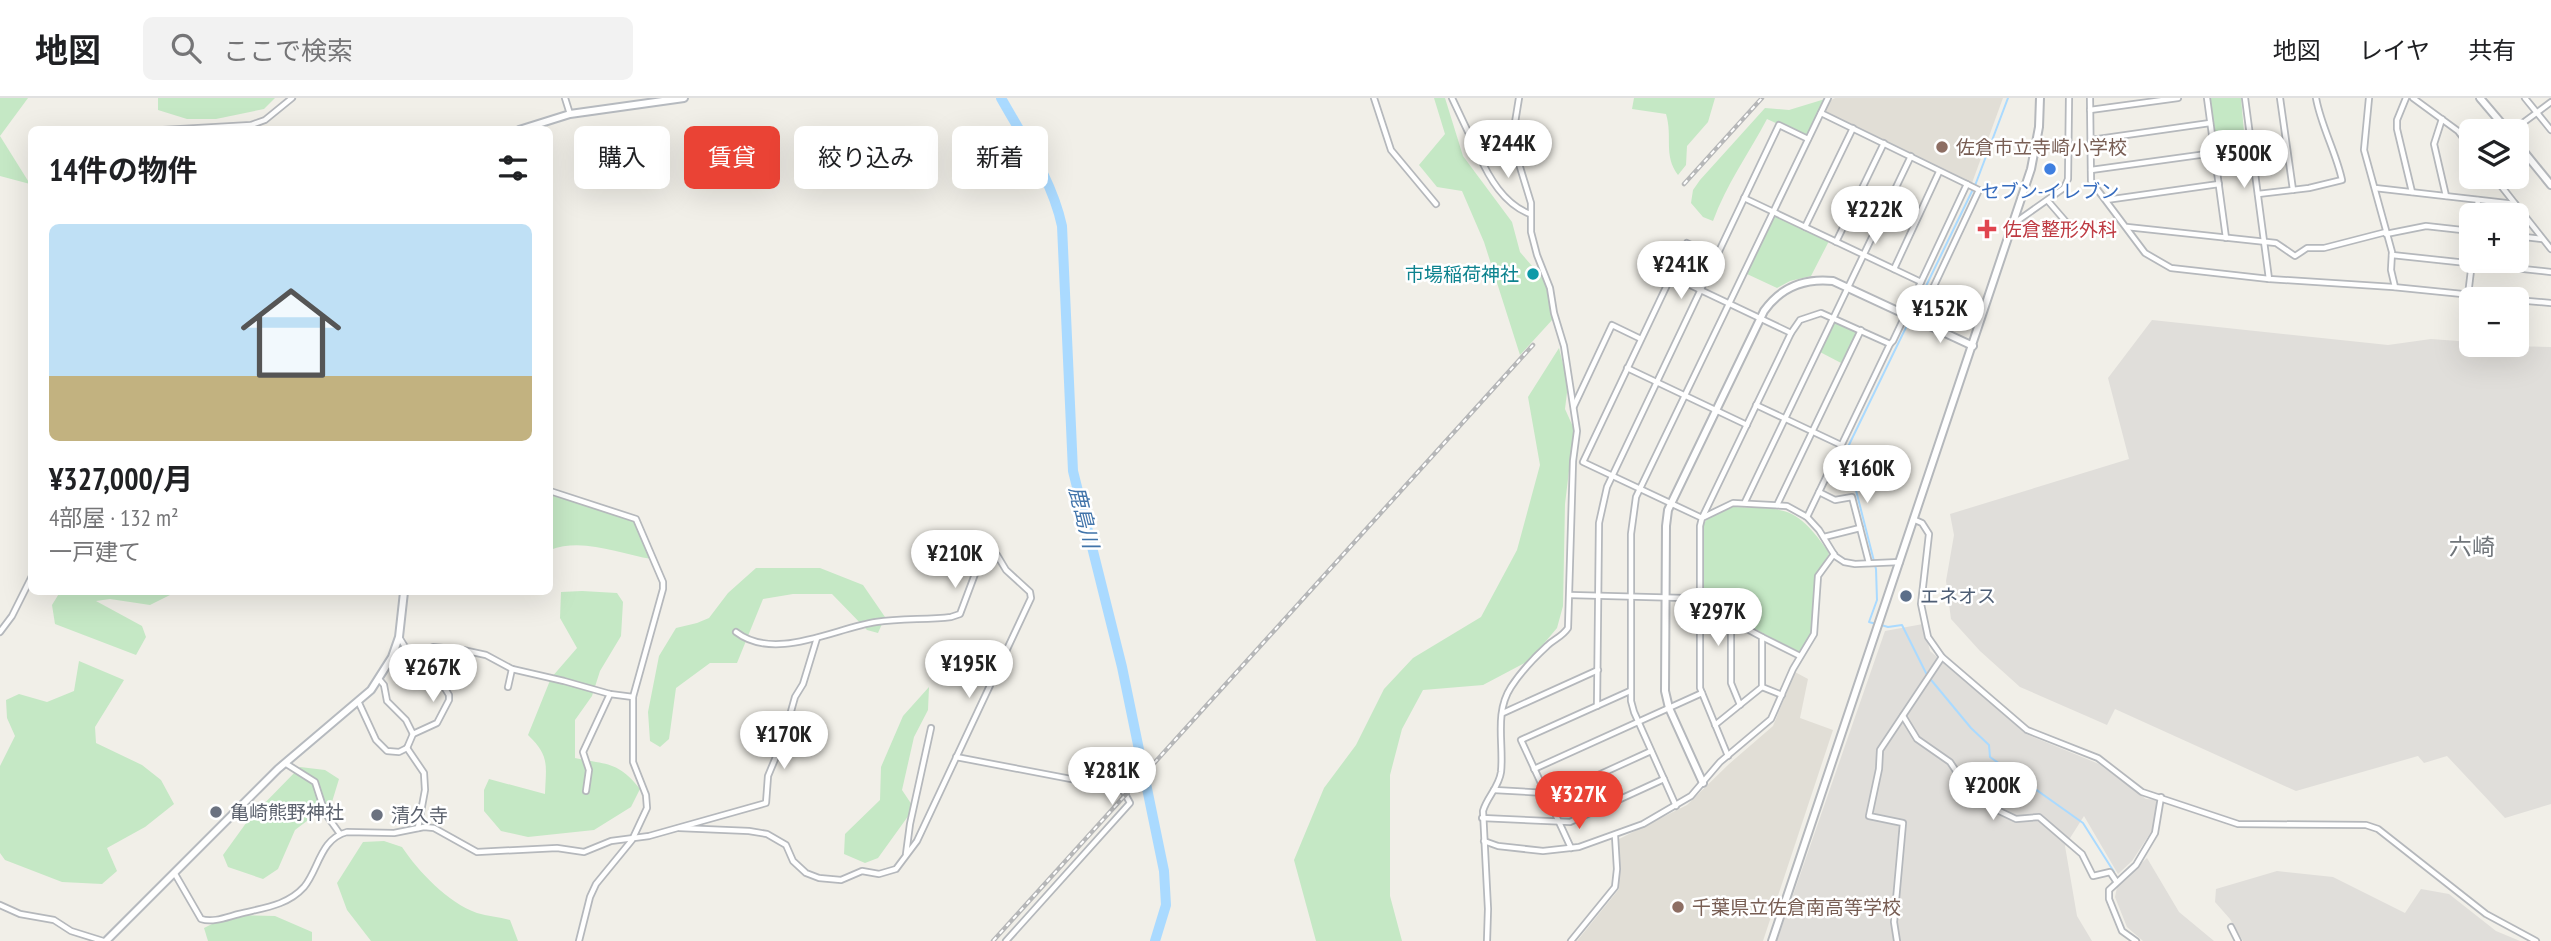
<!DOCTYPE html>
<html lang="ja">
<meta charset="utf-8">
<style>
body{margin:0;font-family:"PT Sans Narrow","Noto Sans JP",sans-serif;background:#f2f2f2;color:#202124;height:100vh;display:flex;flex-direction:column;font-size:26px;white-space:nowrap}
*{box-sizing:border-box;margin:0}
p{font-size:23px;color:#757577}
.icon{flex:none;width:38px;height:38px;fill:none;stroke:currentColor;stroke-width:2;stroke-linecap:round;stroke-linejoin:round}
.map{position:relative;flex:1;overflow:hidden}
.sheet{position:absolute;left:28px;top:28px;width:525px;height:469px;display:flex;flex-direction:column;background:#fff;border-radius:10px;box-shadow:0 7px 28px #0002}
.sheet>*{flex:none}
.hud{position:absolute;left:574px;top:28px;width:665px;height:63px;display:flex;gap:14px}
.buttons{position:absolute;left:2459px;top:21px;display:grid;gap:14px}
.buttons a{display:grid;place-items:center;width:70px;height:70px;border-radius:10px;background:#fff;box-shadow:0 7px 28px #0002;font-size:35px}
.price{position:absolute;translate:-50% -60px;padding:0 16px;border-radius:24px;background:#fff;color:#222;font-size:23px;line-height:46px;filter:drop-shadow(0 2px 4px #0008)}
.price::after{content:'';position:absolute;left:50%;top:42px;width:21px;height:16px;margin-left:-10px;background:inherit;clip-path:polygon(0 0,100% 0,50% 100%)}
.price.current{background:#ea4335;color:#fff}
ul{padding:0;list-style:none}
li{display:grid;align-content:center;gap:14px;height:371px;padding:0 21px}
li span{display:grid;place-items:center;height:217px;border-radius:10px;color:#555}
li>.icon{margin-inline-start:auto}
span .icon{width:126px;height:126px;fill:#fffc;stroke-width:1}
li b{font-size:30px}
h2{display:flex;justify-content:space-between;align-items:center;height:84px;padding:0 21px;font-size:30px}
.chip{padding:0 24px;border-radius:10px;background:#fff;box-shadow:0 7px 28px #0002;font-size:24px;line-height:63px}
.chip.current{background:#ea4335;color:#fff}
header{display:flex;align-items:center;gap:42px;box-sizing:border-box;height:98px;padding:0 35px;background:#fff;border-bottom:2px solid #e0e0e0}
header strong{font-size:33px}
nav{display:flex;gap:38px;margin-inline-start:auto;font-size:24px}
.search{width:490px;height:63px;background:#f2f2f2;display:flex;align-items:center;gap:18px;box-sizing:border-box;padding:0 24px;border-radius:10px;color:#757577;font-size:26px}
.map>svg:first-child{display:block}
.industrial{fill:#e0deda}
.education{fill:#e1ded6}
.green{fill:#c5e8c5}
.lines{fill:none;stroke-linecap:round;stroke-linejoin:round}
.stream{stroke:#aadaff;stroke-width:2}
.river{stroke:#aadaff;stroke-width:10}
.minor-casing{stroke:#b5b8bc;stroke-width:8}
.tertiary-casing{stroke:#b5b8bc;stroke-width:10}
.secondary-casing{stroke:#b6babf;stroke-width:10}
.minor{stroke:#fff;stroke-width:4.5}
.tertiary{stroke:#fff;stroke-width:6}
.secondary{stroke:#fff;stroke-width:6}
.rail-casing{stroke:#b6b7b8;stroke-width:4.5}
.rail{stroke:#fff;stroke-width:2;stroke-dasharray:5;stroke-linecap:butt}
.education-dot{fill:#8d6e63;stroke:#fff;stroke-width:2.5}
.shop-dot{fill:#3f7fe0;stroke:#fff;stroke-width:2.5}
.health-dot{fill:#e0444e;stroke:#fff;stroke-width:2.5}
.culture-dot{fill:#0f9aa8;stroke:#fff;stroke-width:2.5}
.service-dot{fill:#5c6f8a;stroke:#fff;stroke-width:2.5}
.worship-dot{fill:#6b7280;stroke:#fff;stroke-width:2.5}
.labels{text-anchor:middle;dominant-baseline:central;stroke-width:5;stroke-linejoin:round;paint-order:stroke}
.education-label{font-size:19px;fill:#785e54;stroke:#fff;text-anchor:start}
.shop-label{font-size:19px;fill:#366cbe;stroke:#fff}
.health-label{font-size:19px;fill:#be3a42;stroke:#fff;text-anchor:start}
.culture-label{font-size:19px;fill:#0d838f;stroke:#fff;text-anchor:end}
.service-label{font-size:19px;fill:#4e5e75;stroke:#fff;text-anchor:start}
.worship-label{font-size:19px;fill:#5b616d;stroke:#fff;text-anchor:start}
.water-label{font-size:21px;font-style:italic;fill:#4174aa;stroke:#fff}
.quarter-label{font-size:23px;fill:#70757a;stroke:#fff}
</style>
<header>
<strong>地図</strong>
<div class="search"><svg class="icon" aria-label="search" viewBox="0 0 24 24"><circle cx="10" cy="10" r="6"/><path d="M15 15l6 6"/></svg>ここで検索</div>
<nav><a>地図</a><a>レイヤ</a><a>共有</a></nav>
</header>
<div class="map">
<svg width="2551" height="843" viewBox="0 0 2551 843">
<rect width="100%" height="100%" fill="#f1efe8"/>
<!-- industrial -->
<g class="industrial">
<path d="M2152,222L2388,247L2431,241L2471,244V247L2551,249V706L2505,720L2447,658L2424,665L2418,658L2296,693L2115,611L2107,627L2020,589L1980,553L1951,521L1946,483L1954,437L1950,416L2129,361L2108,280Z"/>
<path d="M1923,526L1930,553L2026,636L2099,666L2146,701L2157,702L2153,731L2132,763L2118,776L2084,718L2065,748L2077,818L2092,843H1777L1885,533Z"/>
<path d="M2147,760L2179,814L2214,843H2143L2127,829L2115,799L2117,789Z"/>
<path d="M2277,773L2333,779L2405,815L2421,791L2449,796L2496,833L2520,843H2243L2230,821L2215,804L2216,791Z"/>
</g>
<!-- education -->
<g class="education">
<path d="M1835,0H2003L1972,85L1825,14L1828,4Z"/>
<path d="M1795,574L1808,581L1800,620L1833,632L1763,843H1577L1619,791V741L1687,707L1729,666L1773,628Z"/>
</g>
<!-- green -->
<g class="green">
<path d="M0,0H28L0,38L30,86L0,78Z"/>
<path d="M158,0H275L264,11L216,21H187L158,12Z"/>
<path d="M1434,0H1445L1463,58L1512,124L1520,154L1545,183L1553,221L1520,257L1484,144L1462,93L1437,89L1419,67L1445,36Z"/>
<path d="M1634,0H1715L1708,24L1687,48L1686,67L1678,77C1663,57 1673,39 1666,16L1632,11Z"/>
<path d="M2209,0H2241L2244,34L2217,39L2213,34Z"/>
<path d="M1825,1L1806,39L1767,21C1749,55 1726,87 1713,123L1703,119L1691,105L1693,92L1700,82L1765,10L1789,12Z"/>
<path d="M1778,118L1829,143L1811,178L1790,183L1777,190L1747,176L1774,119Z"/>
<path d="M1837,224L1856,234L1857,237L1843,266L1820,254L1834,226Z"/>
<path d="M1559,250L1568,286L1565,311L1574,331L1565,406L1563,508L1557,530L1530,562L1483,587L1423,592L1402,631L1390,677V798L1402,843H1316L1294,762L1324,690L1356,647L1384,591L1413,560L1481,519L1517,452L1540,367L1528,299Z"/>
<path d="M550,397L632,420L648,443L652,461C619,456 583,439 550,452Z"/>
<path d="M1733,409C1787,411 1795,407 1828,453L1829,456L1815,480L1812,534L1799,555L1702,502L1703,427L1707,421Z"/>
<path d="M756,470H820L863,487L885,519L878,535L867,532L832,496H793L763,501L737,565H710L676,590L669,641L660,649L650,643L648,614L659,558L676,530L697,525L709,520L728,495Z"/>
<path d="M582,493L617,495L623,504L621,538L600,573L592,598L575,622V660C607,667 618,663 640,691L631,709L594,732L528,739L501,733L484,713V692L489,681L545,696C546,667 550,658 528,637L551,580L577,550L560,520L561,494Z"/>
<path d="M60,494H176L150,507L110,501L96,503L142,528L146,539L136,557L55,526L52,507Z"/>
<path d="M79,563L124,582L95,629L96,645L142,667L161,682L174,706L145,729L107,750L117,773L102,786L62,784L5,762L0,755V668L15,638L7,620L6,602L19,596L47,604L74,593Z"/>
<path d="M929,589L928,612L914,639L902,692L914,710L878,760L865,765L844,756L845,736L880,702L881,669L903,618Z"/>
<path d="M300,669L325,672L339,681L332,704L295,732L278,771L263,781L228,769L223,757L249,721Z"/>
<path d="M384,743L402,749C418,773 448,805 477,815C487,818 499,819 510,822L518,843H371L347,812L337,785L363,744Z"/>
<path d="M230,817L275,818L312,834V843H208L204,830Z"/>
</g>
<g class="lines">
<!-- stream -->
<g class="stream">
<path d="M1876,526L1869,524L1877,502L1876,471L1846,353L1976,85L2008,0"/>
<path d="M1881,527L1888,529L1902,527L1927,577L1971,630L1989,647L1990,659L2083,725L2114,774"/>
</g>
<!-- river -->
<path class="river" d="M1001,0C1024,41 1052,82 1062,128L1073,373L1122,569L1164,773L1166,807L1155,843"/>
<defs>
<g id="minor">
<path d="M565,0L570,16"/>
<path d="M1374,0L1391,52L1436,106"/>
<path d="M1452,0L1478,55L1512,43"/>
<path d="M2090,0L2091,83L2145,155L2171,170L2269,181L2393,189L2512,201"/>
<path d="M2207,0L2226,140"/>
<path d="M2245,0L2269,181"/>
<path d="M2280,0L2293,92"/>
<path d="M2369,0L2364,52L2392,154L2391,172L2395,189"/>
<path d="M2406,0L2397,22V31L2412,94"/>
<path d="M2413,0L2458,33L2471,50"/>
<path d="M2525,0L2551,32"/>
<path d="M2090,12L2178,0"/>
<path d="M1821,15L1979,92L1918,222"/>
<path d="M2442,21L2434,46L2446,98"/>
<path d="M163,32L251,27L265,22L292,0"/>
<path d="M2512,33L2551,4"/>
<path d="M2212,41L2249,36"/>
<path d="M2091,42L2210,25"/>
<path d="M1478,55C1489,80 1504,106 1530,116"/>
<path d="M2091,72L2214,55"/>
<path d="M2494,79L2551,151"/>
<path d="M2375,90L2515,106"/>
<path d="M2258,96L2309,90L2342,82C2336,54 2321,28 2316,0"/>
<path d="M1744,100L1921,184L1967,86"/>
<path d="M2106,102L2219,86"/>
<path d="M2048,103L2067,125"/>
<path d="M2476,117L2478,102"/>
<path d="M2013,126L2064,90L2068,81L2069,0"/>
<path d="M1805,129L1853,30"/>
<path d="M2127,129L2276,145L2295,158L2307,150H2324L2386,134"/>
<path d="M2386,136L2426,128L2471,133"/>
<path d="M2516,138L2542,141"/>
<path d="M1836,144L1884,45"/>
<path d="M2392,157L2551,174"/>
<path d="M1894,171L1939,74"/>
<path d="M1671,178L1791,235L1702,420L1583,364L1687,145L1716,159"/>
<path d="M2468,197L2472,164"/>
<path d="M2516,202L2551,205"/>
<path d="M1791,235L1800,222L1821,215L1890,246L1807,419"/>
<path d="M1890,246L1893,243L1921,184"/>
<path d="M1627,270L1747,327"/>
<path d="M1756,307L1841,347"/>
<path d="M1574,308L1612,227L1641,241"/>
<path d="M550,393L636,421L663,484V491L633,599V664L646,697L647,710L632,742L596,786L590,799L579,843"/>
<path d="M1819,394L1835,402L1852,399L1869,465"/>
<path d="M1745,404L1911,58"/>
<path d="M1777,407L1861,232"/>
<path d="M1915,422L1922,425L1929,436L1921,506L1928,539L1942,559L2027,632L2098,660L2142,694L2238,726L2366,727L2378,731L2486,816L2536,843"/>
<path d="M1824,439L1860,430"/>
<path d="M1570,497L1684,500L1693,502L1762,539V589L1715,627"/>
<path d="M1731,522V585L1740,607"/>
<path d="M0,534L12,518L32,478"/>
<path d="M399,539L412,560L433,549L463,552L486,557L512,571L564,583L610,596L633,599"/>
<path d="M1762,539L1800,558"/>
<path d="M379,581L384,587L387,603L406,622L413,636"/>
<path d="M508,589L512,571"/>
<path d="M1762,589L1782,597"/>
<path d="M358,603L376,642L387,653L399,654L407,650"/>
<path d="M1597,608L1599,425L1607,389L1779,27L1808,41"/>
<path d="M1503,615L1598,572"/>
<path d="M1903,618L1917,641L1950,664L1964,685L1995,711L2016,721L2039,719L2082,756L2093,778L2110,774L2116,783"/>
<path d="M407,650L413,636L437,625L449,602V597L444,589L420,576L412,560"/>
<path d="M407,650L424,675L425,692L418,730"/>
<path d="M1728,658L1700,590V428L1702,420L1733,405L1787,408L1807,419L1819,432L1835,458L1844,464L1855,466L1900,464"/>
<path d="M956,659L1118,690L1124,694L1130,705L1006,843"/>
<path d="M285,665L315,684L325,715L340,736"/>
<path d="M1534,671L1702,595"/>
<path d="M1494,692L1546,695"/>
<path d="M586,693L589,672L583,654L610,596"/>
<path d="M1548,700L1651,653"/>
<path d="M1676,708L1634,614L1631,603V436L1636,399L1828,0"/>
<path d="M1482,720L1570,724L1664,681"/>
<path d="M679,730L749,733L767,736L786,747L793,763L806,775L819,780L841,782L862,773L879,776L896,771L917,743L1031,500L1030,494L1006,472L997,457L984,452L960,516L951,519C926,522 901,520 876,524C835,530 775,564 736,534"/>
<path d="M1484,743L1498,748L1543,753L1579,749L1643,726L1691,698L1720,664L1771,621L1793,571L1814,536L1818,478L1834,456"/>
<path d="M1571,750L1521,642L1630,593"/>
<path d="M906,756L910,726L931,630"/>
<path d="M175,776L201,821C213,825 227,819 239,816C262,810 287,808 304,789C319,771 320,741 347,734L394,735L424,729L434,730L477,754L557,750L584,754L611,743L649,738L766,705L768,678L783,642L795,599L803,586L817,540"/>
<path d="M0,807L20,816L54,822L71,833L103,843"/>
<path d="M2231,829L2238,843"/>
<path d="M1487,843L1488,811L1483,713C1487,699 1499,689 1501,674C1504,646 1494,615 1511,589C1520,575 1535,559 1547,548C1554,541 1562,539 1568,530L1573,363L1577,333L1564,248L1554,215L1550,190L1537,157L1531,134V105L1512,43L1519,0"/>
<path d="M1571,843L1615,789L1617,771L1615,738"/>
<path d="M1897,843L1894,824L1903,725L1869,718L1879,671L1880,652L1942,559"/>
<path d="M2136,843L2122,833L2109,801V792L2136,767L2155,735L2161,699"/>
</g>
<g id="tertiary">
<path d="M2480,0L2508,33"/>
<path d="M2516,44L2551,87"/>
<path d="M1703,685L1669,610L1665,593L1666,428L1668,412L1764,213C1781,189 1804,180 1833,183L1973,248"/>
<path d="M1772,843L2031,71L2039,29L2040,0"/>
</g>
<g id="secondary">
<path d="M519,32L570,16L684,0"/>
<path d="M106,843L278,671L371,592L392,559L399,539L404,494"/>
</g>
</defs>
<!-- minor casing -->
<use href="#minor" class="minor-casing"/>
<!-- tertiary casing -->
<use href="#tertiary" class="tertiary-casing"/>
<!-- secondary casing -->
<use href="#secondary" class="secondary-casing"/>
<!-- minor -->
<use href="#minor" class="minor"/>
<!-- tertiary -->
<use href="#tertiary" class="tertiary"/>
<!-- secondary -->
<use href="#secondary" class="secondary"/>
<defs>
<g id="rail">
<path d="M1684,86L1762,0"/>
<path d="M993,843L1533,247"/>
</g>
</defs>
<!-- rail casing -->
<use href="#rail" class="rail-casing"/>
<!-- rail -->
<use href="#rail" class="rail"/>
</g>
<!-- markers -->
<g class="education-dot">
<circle cx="1942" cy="49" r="7"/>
<circle cx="1678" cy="809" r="7"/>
</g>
<circle class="shop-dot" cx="2050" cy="71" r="7"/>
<path class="health-dot" d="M1983.5 120.5h7v7h7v7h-7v7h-7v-7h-7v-7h7z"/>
<circle class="culture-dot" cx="1533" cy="176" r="7"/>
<circle class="service-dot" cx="1906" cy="498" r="7"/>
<g class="worship-dot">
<circle cx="216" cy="714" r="7"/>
<circle cx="377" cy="717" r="7"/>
</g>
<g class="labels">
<!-- education labels -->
<g class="education-label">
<text x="1956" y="49">佐倉市立寺崎小学校</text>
<text x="1692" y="809">千葉県立佐倉南高等学校</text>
</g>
<!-- shop labels -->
<g class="shop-label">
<text x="2050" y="93">セブン-イレブン</text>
</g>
<!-- health labels -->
<g class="health-label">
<text x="2003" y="131">佐倉整形外科</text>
</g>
<!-- culture labels -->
<g class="culture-label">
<text x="1519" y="176">市場稲荷神社</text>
</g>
<!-- service labels -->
<g class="service-label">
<text x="1920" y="498">エネオス</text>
</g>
<!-- worship labels -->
<g class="worship-label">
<text x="230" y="714">亀崎熊野神社</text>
<text x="391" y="717">清久寺</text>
</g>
<!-- water labels -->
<g class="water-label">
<text transform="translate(1084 419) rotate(76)">鹿島川</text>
</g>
<!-- quarter labels -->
<g class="quarter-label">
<text x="2472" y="448">六崎</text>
</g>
</g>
</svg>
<div class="buttons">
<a><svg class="icon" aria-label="layers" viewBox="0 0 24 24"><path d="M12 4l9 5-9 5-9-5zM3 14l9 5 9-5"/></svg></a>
<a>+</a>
<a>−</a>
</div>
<b class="price" style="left:1508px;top:82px">¥244K</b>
<b class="price" style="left:2244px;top:92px">¥500K</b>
<b class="price" style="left:1875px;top:148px">¥222K</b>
<b class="price" style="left:1681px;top:203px">¥241K</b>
<b class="price" style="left:1940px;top:247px">¥152K</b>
<b class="price" style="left:1867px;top:407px">¥160K</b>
<b class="price" style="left:955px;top:492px">¥210K</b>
<b class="price" style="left:1718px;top:550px">¥297K</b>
<b class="price" style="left:969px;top:602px">¥195K</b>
<b class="price" style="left:433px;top:606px">¥267K</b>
<b class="price" style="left:784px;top:673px">¥170K</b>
<b class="price" style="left:1112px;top:709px">¥281K</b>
<b class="price" style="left:1993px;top:724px">¥200K</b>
<b class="price current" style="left:1579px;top:733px">¥327K</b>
<div class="hud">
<a class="chip">購入</a>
<a class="chip current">賃貸</a>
<a class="chip">絞り込み</a>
<a class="chip">新着</a>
</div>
<section class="sheet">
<h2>14件の物件<svg class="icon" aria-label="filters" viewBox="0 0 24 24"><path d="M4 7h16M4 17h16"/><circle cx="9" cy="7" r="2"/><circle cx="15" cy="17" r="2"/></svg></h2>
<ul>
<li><span style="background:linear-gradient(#bfe0f5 70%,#c2b280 0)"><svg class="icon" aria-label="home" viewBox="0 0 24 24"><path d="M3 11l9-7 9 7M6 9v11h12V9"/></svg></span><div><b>¥327,000/月</b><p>4部屋 · 132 m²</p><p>一戸建て</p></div></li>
</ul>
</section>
</div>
